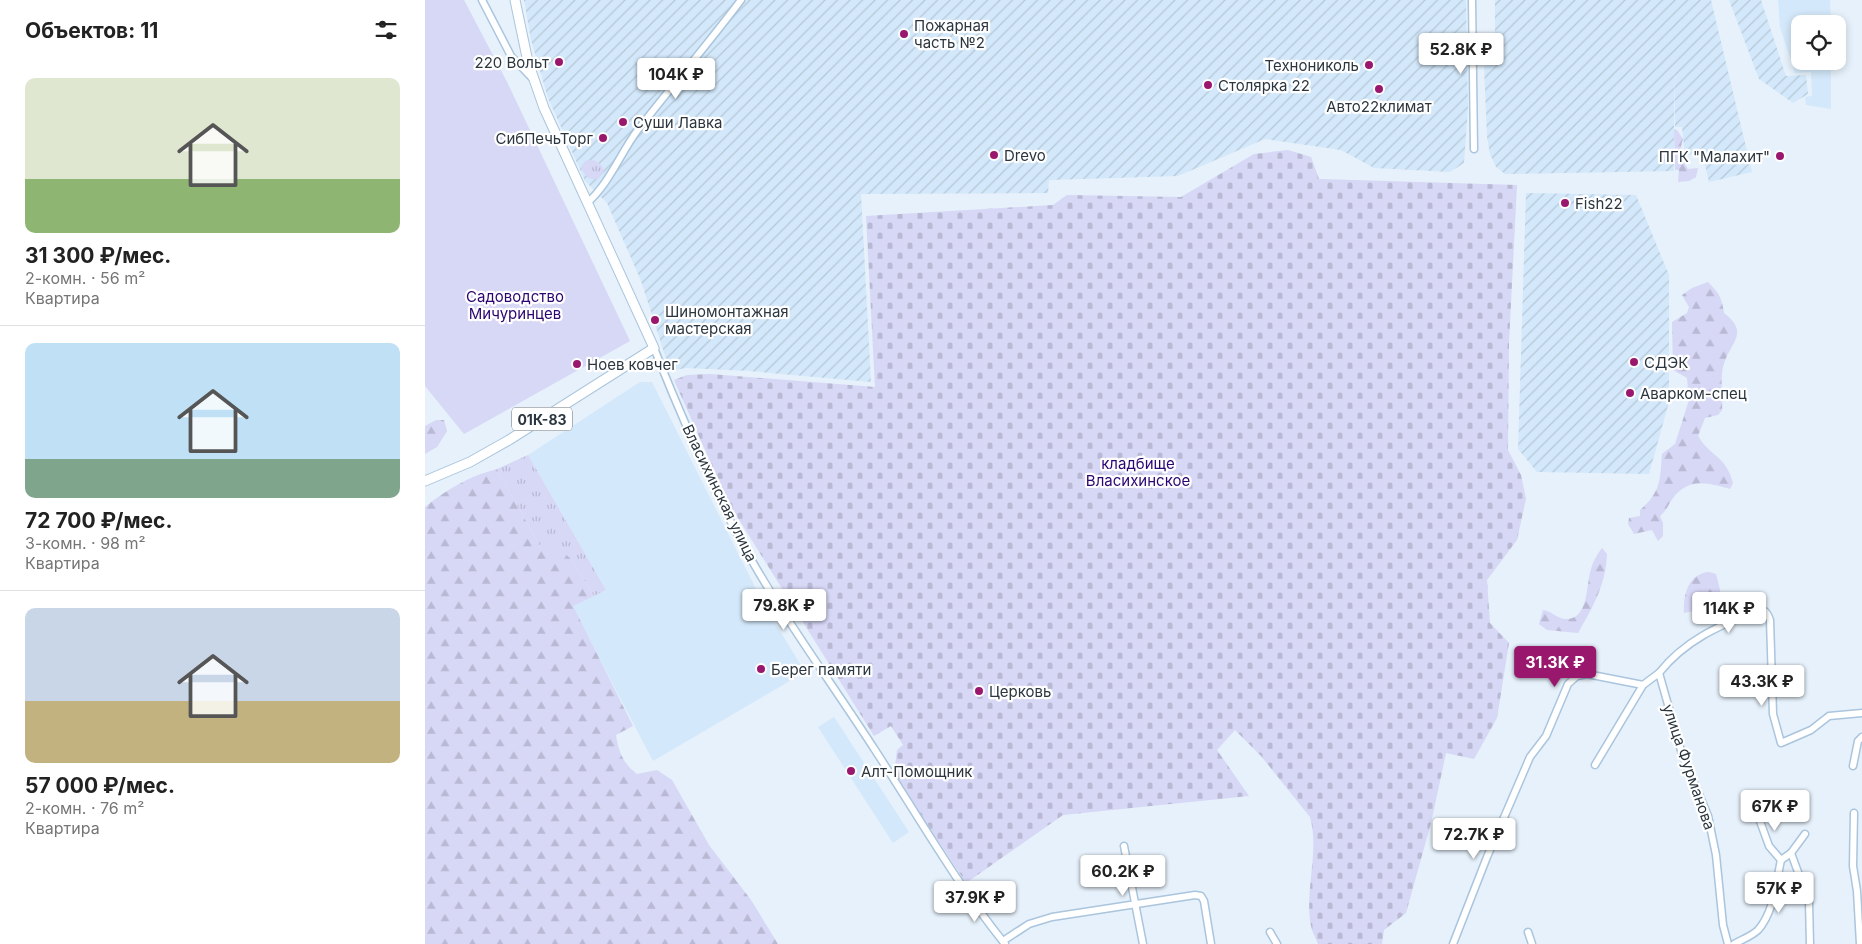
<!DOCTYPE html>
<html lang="ru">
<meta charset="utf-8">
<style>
body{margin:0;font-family:Inter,sans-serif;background:#f2f2f2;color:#222;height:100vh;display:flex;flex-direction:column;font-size:19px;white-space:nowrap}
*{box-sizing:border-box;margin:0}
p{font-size:16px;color:#767676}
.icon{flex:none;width:28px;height:28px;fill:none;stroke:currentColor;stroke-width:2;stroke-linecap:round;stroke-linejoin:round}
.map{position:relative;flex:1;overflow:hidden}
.panel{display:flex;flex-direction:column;background:#fff;width:425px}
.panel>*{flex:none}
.tools{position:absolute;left:1366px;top:15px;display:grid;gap:10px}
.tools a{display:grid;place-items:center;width:55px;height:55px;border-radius:10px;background:#fff;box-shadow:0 2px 8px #0003;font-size:25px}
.price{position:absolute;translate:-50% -42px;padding:0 11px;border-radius:5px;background:#fff;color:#222;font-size:16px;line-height:32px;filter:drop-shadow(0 1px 2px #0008)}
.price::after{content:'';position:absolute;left:50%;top:30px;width:15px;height:11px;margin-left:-8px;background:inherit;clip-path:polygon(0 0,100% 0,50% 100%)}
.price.on{background:#99186e;color:#fff}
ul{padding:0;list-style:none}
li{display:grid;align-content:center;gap:10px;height:265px;padding:0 25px}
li+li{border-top:1px solid #e0e0e0}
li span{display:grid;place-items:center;height:155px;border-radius:10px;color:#555}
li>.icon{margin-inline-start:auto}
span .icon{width:90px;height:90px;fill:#fffc;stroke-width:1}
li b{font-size:21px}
h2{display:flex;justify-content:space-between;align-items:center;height:60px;padding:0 25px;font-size:21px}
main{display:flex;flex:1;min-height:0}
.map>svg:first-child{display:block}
.built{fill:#d3e8fa}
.industrial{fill:url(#industrial-furrows)}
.grass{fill:url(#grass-tufts)}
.forest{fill:url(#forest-firs)}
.cemetery{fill:url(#cemetery-stones)}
.green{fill:#d7d7f6}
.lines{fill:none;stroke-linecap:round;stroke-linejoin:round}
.minor-casing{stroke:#aac5dd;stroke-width:9}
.highway-casing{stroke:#aac5dd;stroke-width:11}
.minor{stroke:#fff;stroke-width:6}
.highway{stroke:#fff;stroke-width:9}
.poi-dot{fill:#99186e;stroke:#fff;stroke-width:2}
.labels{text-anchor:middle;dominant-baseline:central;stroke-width:4.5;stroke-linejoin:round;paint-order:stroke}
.shield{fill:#fff;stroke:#6b7279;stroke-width:1}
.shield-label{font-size:14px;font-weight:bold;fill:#2b363f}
.poi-label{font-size:15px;fill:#2b363f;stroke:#fff;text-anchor:start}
.park-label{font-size:15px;fill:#2b0672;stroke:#fff}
.street-label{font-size:15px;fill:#2b363f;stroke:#fff}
</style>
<main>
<section class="panel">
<h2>Объектов: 11<svg class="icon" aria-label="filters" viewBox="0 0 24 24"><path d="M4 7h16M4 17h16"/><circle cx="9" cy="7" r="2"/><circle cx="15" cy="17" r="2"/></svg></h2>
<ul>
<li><span style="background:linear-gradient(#dfe7d0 65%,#8fb573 0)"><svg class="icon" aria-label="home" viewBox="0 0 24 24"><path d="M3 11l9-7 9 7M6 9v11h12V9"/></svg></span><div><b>31 300 ₽/мес.</b><p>2-комн. · 56 m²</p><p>Квартира</p></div></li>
<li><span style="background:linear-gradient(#bfe0f5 75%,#7fa58c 0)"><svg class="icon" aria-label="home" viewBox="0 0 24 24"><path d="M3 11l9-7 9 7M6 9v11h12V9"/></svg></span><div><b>72 700 ₽/мес.</b><p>3-комн. · 98 m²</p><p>Квартира</p></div></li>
<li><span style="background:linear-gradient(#c9d6e8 60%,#c2b280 0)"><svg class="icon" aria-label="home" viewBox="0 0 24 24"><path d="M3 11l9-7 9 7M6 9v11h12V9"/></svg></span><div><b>57 000 ₽/мес.</b><p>2-комн. · 76 m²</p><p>Квартира</p></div></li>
</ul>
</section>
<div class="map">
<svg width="1437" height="944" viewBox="0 0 1437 944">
<defs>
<pattern id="industrial-furrows" width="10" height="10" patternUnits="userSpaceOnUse" patternTransform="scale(1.25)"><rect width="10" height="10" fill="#d3e8fa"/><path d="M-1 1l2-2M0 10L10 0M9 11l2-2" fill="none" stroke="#b5c8d7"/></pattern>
<pattern id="grass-tufts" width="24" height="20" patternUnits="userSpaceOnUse" patternTransform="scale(1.25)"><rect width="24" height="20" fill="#d7d7f6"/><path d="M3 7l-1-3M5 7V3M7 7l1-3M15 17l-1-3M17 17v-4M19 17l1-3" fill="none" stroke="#b9b9d4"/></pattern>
<pattern id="forest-firs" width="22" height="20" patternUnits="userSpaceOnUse" patternTransform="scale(1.25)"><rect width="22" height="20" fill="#d7d7f6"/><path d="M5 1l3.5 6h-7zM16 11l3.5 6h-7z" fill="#b9b9d4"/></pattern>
<pattern id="cemetery-stones" width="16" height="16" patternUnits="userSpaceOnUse" patternTransform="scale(1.25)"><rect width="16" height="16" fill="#d7d7f6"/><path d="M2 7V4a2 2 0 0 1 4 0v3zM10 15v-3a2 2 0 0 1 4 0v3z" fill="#b9b9d4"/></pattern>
</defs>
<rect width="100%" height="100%" fill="#e6f1fb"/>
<!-- built -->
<g class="built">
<path d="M1353,0H1405L1406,24H1375V61H1406V109L1381,105L1380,97L1387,96L1386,72L1370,73L1355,27Z"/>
<path d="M215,382H227L338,603L380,672L228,761L147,606L181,590L103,455Z"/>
<path d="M409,717L484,832L468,843L393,727Z"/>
</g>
<!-- industrial -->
<g class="industrial">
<path d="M99,0H1041L1043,107L1039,163L1025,172L949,168L916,150L840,139L753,176L624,180L623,193L436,194L446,382L324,371L261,368L245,371L216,281L182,203L160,181L123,98L106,40Z"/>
<path d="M1070,0H1286L1327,172L1284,182L1277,152L1260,156L1257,127H1250L1249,65V171L1080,174L1071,167L1065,154L1062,137L1059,67L1070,61Z"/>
<path d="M1304,0H1336L1361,76L1381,75L1383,94L1368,103L1334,79Z"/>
<path d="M1101,193L1211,195L1244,275V402L1224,474L1112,472L1093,449Z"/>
</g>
<!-- grass -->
<g class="grass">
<path d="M160,161C169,158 176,162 179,171L174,178C165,182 159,175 156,167Z"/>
<path d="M103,455L181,590L169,596L146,559L116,548L72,469Z"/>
</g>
<!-- forest -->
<g class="forest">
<path d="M1249,129L1252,130L1258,139C1254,148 1257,161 1263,169L1273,168L1271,177L1264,181L1253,182L1254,170H1250Z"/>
<path d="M1283,282C1294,293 1297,298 1299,313C1326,334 1304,342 1298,367C1295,380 1298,396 1297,410L1293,415L1280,418L1273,436C1286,458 1300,454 1308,483L1305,489C1283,483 1264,477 1248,498C1243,505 1242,510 1235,516L1238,523V536L1233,541L1227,530L1209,534L1203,524L1204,518L1215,516V510C1236,492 1235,480 1237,454L1250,444L1258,419L1264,400L1262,378L1248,370L1247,322L1262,313L1264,307L1257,295L1267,288Z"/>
<path d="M11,420H19L22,431L12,447L0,454V426Z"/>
<path d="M72,469L116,548L135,549L146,559L169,596L148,606L208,726L191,735C193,751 199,765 212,774L232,770L247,780L284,845L326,900L353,944H0V507C22,489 45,476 72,469Z"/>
<path d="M1177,548L1182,554C1181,584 1168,607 1153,633L1122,630L1114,624L1118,610C1127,611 1133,620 1143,619C1164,617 1161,584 1166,569C1168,561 1172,555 1177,548Z"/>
<path d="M1284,572L1291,574C1294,586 1299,599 1293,611L1288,613L1283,608L1259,613C1258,595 1263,574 1284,572Z"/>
</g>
<!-- cemetery -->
<path class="cemetery" d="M863,150L886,157L894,179L1092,185L1084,343L1083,450L1096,475L1101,499L1092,540L1062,580L1065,623L1084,643L1072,718L1049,759L1021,753L1006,823L981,913L959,930L957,944H893C891,938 887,932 886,926C879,890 895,852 885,817L836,756L810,730L792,750L824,796L638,815L541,883L469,774L472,750L478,745L466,726L449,736L303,502L249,380L262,375L285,374L450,387L441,216L628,205L642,195L756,197L829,154Z"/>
<!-- green -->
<path class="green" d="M0,0H39L82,82L205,341L39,434L0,386Z"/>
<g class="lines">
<defs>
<g id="minor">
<path d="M57,0L86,56L107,78"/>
<path d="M1047,0L1049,149"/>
<path d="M162,203C184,184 195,154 212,131C246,87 283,44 316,0"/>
<path d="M229,348C254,411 281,473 312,534C352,609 404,679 450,750C493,816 531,883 580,944"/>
<path d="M1234,673C1260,640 1294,626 1332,610C1340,609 1342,612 1345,620L1348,714L1356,743L1386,730L1404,716L1437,713"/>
<path d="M1170,765L1218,685L1234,673L1257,754L1283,816L1291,855L1298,925L1303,944"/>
<path d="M1428,766L1433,741L1437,737"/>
<path d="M1331,810L1344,846L1356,860"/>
<path d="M1429,813L1428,866L1432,891L1435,944"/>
<path d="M1380,834L1366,853L1384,902L1385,944"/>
<path d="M699,846L718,944"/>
<path d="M845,932L852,944"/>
<path d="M1103,932L1107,944"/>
<path d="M578,941L604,924L627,917L770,895L776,896L779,901L786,944"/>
<path d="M1028,944L1062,857L1105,757L1121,736L1143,684L1152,676L1162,674L1218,685"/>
<path d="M1309,944C1316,940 1327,936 1333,930C1349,912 1351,883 1356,860L1366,853"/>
</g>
<path id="highway" d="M0,481L45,462L84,440L229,348L119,108L103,62L90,0"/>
</defs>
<!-- minor casing -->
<use href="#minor" class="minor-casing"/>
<!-- highway casing -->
<use href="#highway" class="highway-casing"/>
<!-- minor -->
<use href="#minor" class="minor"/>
<!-- highway -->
<use href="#highway" class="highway"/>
</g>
<!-- markers -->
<g class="poi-dot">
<circle cx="479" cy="34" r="5"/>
<circle cx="134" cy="62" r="5"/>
<circle cx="944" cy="65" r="5"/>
<circle cx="783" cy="85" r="5"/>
<circle cx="954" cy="89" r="5"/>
<circle cx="198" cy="122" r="5"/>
<circle cx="178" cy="138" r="5"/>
<circle cx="569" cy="155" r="5"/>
<circle cx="1355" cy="156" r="5"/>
<circle cx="1140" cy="203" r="5"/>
<circle cx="230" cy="320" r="5"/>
<circle cx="1209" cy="362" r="5"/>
<circle cx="152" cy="364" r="5"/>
<circle cx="1205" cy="393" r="5"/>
<circle cx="336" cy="669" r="5"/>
<circle cx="554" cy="691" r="5"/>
<circle cx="426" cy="771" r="5"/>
</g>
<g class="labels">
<!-- shield labels -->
<rect class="shield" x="87" y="407.5" width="60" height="23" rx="4"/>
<g class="shield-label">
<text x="117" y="419">01К-83</text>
</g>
<!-- poi labels -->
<g class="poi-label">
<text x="489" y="25">Пожарная<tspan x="489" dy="17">часть №2</tspan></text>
<text x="124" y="62" text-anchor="end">220 Вольт</text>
<text x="934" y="65" text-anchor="end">Технониколь</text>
<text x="793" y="85">Столярка 22</text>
<text x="954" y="106" text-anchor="middle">Авто22климат</text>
<text x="208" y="122">Суши Лавка</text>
<text x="168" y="138" text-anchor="end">СибПечьТорг</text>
<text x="579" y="155">Drevo</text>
<text x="1345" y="156" text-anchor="end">ПГК "Малахит"</text>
<text x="1150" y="203">Fish22</text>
<text x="240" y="311">Шиномонтажная<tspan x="240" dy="17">мастерская</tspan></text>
<text x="1219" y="362">СДЭК</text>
<text x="162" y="364">Ноев ковчег</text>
<text x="1215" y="393">Аварком-спец</text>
<text x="346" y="669">Берег памяти</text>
<text x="564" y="691">Церковь</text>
<text x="436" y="771">Алт-Помощник</text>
</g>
<!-- park labels -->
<g class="park-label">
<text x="90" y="296">Садоводство<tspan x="90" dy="17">Мичуринцев</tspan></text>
<text x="713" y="463">кладбище<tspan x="713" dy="17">Власихинское</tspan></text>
</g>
<!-- street labels -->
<g class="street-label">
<text transform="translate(295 493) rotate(64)">Власихинская улица</text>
<text transform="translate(1264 767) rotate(71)">улица Фурманова</text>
</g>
</g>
</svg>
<div class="tools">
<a><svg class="icon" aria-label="locate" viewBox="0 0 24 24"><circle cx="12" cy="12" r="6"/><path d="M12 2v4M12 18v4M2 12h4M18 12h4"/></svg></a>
</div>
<b class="price" style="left:1036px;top:75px">52.8K ₽</b>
<b class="price" style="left:251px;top:100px">104K ₽</b>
<b class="price" style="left:359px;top:631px">79.8K ₽</b>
<b class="price" style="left:1304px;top:634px">114K ₽</b>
<b class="price on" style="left:1130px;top:688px">31.3K ₽</b>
<b class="price" style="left:1337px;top:707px">43.3K ₽</b>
<b class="price" style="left:1350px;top:832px">67K ₽</b>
<b class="price" style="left:1049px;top:860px">72.7K ₽</b>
<b class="price" style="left:698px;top:897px">60.2K ₽</b>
<b class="price" style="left:1354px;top:914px">57K ₽</b>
<b class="price" style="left:550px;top:923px">37.9K ₽</b>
</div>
</main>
